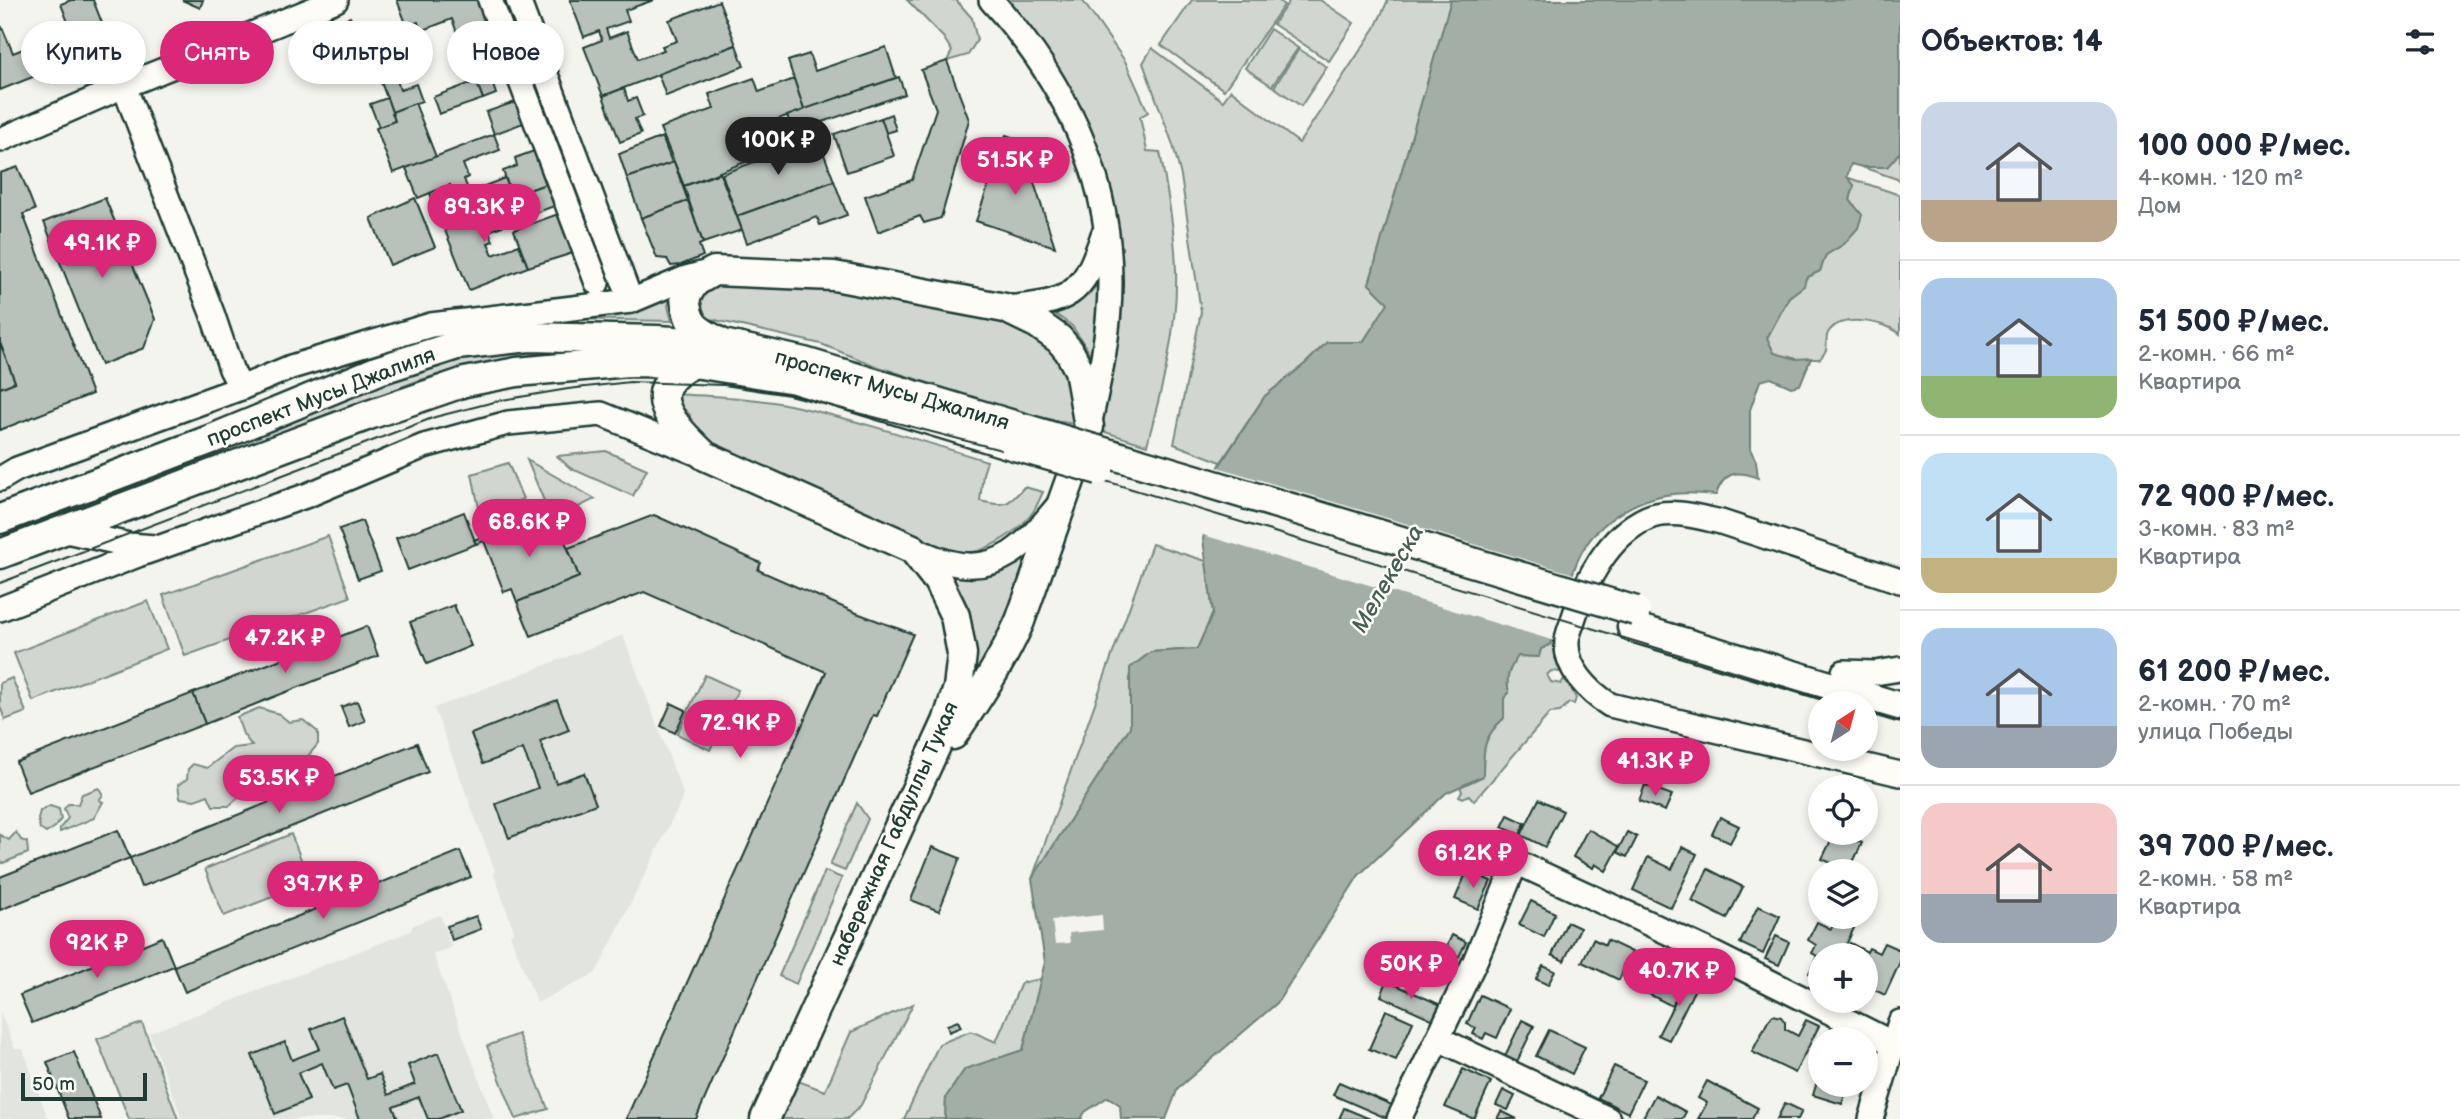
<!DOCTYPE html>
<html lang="ru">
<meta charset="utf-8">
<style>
body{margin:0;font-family:"Balsamiq Sans",sans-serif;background:#f2f2f3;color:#1f2937;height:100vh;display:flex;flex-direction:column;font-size:26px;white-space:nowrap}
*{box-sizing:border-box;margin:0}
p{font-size:23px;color:#747a83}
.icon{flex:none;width:38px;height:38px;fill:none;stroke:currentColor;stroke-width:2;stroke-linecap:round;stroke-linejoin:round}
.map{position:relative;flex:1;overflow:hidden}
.side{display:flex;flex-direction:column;background:#fff;width:560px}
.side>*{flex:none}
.top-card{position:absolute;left:21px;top:21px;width:665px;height:63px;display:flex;gap:14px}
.needle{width:46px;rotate:36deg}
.buttons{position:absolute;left:1808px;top:691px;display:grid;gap:14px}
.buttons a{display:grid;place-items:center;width:70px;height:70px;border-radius:50%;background:#fff;box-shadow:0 4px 10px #0003;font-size:35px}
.scale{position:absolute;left:21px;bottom:18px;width:126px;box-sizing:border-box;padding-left:7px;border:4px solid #1f3d34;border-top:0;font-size:19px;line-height:24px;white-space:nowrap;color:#1f3d34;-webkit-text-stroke:5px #fdfcf7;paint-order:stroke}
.price{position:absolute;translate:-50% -60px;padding:0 16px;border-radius:24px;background:#db2777;color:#fff;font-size:23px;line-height:46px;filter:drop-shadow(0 2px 4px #0008)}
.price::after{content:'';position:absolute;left:50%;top:42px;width:21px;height:16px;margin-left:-10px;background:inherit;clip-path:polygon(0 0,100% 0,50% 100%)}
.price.on{background:#222;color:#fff}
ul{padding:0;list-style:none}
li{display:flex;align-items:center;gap:21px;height:175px;padding:0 21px}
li+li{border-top:2px solid #e0e1e3}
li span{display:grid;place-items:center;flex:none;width:196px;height:140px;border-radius:21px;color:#555}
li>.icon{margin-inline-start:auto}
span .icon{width:84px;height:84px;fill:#fffc;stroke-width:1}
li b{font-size:30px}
h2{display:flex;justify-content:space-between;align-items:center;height:84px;padding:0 21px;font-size:30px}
.pill{padding:0 24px;border-radius:32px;background:#fff;box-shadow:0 4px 10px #0003;font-size:24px;line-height:63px}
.pill.on{background:#db2777;color:#fff}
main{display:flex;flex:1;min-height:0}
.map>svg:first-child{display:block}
.built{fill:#e2e5df}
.green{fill:#d1d6d1;stroke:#788a82;stroke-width:2}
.water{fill:#a3aea7;stroke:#6e8179;stroke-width:2}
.pier{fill:#f4f4ef}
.building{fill:#b9c1bb;stroke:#1f3d34;stroke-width:2}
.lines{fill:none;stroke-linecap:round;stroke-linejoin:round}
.minor-casing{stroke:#1f3d34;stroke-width:28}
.major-casing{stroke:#1f3d34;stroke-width:33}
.minor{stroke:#fdfcf7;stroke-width:23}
.major{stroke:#fdfcf7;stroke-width:28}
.tram{stroke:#1f3d34;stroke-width:2}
.major-bridge-casing{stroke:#1f3d34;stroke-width:33;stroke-linecap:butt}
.major-bridge{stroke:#fdfcf7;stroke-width:28}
.labels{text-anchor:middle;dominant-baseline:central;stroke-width:5;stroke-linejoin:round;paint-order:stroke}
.street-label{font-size:21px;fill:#1f3d34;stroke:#fdfcf7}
.water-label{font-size:23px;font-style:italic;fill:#475f56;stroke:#fdfcf7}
</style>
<main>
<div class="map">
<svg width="1900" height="1119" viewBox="0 0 1900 1119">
<rect width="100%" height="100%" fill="#f4f4ef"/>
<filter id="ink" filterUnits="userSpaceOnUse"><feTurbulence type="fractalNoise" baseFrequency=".0143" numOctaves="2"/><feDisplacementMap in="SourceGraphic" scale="14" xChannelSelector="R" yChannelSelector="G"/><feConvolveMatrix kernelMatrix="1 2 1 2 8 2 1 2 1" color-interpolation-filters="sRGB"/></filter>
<g filter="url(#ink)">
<!-- built -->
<g class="built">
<path d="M623,635L683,793L681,802L596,973L537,1003L510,935L514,931L493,872L495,871L434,708Z"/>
<path d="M440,915L452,947L433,954L494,1119H182L149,1033L411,931L413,925Z"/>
<path d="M0,1011L15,1049H23L48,1119H0Z"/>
</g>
<!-- green -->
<g class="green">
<path d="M907,0H956L972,18L977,40L968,55L947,61L952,51L943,37Z"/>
<path d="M997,0H1082L1125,61L1148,112L1140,117L1147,151L1160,152C1167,191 1175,230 1176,270C1178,330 1162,388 1147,445L1095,429L1102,180Z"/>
<path d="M1192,0H1278L1284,5L1224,90L1161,45Z"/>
<path d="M1290,0H1320L1354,23L1329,61L1273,24Z"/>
<path d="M1388,0H1451L1369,284L1389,302L1363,342H1327L1306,363L1265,396L1221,462L1174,444L1201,312L1181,176L1173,145L1143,63L1152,48L1223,101L1231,90L1299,143L1375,28Z"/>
<path d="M1270,29L1298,48L1272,86L1245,68Z"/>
<path d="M1299,49L1327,67L1301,106L1274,87Z"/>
<path d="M1900,152V180L1862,167H1887Z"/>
<path d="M1846,177L1900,195V334C1887,322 1844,314 1831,329C1824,336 1828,341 1826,350C1825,353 1822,356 1820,359H1796L1774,353L1767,338L1789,297L1803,286L1806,278L1820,271L1826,255L1844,244L1862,215L1850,200L1854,185Z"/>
<path d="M1101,280L1095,361L1072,326L1051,311C1074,307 1088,298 1101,280Z"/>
<path d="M794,281L993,318C1009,323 1029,328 1043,339C1066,359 1075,395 1073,424L1017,412L876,366L821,344L693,315L698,284Z"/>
<path d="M672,290L668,306L672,321L561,319Z"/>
<path d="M564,346L618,351C548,355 483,359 417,381L0,541V530L412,373L455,359Z"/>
<path d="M671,394C710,396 751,397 790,405C857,420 922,441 987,461L983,474L980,501C1004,507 1008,506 1024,487L1043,492C1040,498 1037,506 1033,512C1020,531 982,556 958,554L710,449L690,432V415L683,408L672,403Z"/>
<path d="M606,451L647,469L633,496L570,468L557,456Z"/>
<path d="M527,460L595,499L552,520Z"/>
<path d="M508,463L523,499L481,518L472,474Z"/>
<path d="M328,536L350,597L185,656L163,595Z"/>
<path d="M1034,540L997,640L974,682L950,574C982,579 1007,556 1034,540Z"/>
<path d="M1152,544L1206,561L1213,613L1197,649L1151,652L1130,668V727L1032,879Z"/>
<path d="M148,601L167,649L33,701L14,653Z"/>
<path d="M1551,644L1556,647L1555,658L1562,672L1551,671L1547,675L1551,682L1561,684L1565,677L1576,698L1574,704L1569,703L1560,712L1550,713L1474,801L1469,795L1463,798L1459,796L1462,791L1460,787L1483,776C1483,748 1483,737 1504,718V698L1509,693C1505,677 1509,669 1518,656L1538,657L1541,649Z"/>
<path d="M705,675L738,690L710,750L677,734Z"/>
<path d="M12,678L26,712L5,720L0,706V683Z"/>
<path d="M259,708L279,714L289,722L303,720L318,732V744L308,756L312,771L287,782L263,788L255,795L240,796L229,806H213L208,795L195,800L180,798L178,785L187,779L188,769L193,764L207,768L233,748L252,746L243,734L237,717Z"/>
<path d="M99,788L103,795L99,800L103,802L94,818L60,832V828L68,818L64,809L68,804H78L82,794Z"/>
<path d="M857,803L868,819L845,871L830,865Z"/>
<path d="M50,806L59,809L61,819L55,827L46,833L40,829L38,819L40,811Z"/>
<path d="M16,832L21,840L27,842L28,853L3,863L0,860V835L9,840Z"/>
<path d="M291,834L310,882L224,916L205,869Z"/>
<path d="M825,871L842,878L796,984L779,976Z"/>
<path d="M1041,979L1023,1050L965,1069L946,1097L945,1119H904L939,1044L971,1031L996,1042L1021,983Z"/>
<path d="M913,1004L861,1105L847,1119H772L790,1078L825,1091L851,1032Z"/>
<path d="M142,1023L178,1119H129L97,1039Z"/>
<path d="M518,1034L548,1109L516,1119L487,1046Z"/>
</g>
<!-- water -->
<path class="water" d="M1451,0H1900V152L1887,167H1862L1851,164L1847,177L1854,185L1850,200L1862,215L1858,228L1844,244L1826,255L1820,271L1806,278L1804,286L1789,297L1767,338L1774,353L1796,359L1811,358L1800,385L1791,387L1771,378L1760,381L1750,410V449L1756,461L1758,478C1737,470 1724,471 1716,495C1702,494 1688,492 1673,494C1634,498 1592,525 1577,562C1566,589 1559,617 1551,644L1541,649L1539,657L1518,656C1509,669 1505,677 1509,693L1504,698V718C1483,737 1483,748 1483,776L1446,793L1359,875L1277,1003L1178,1088L1166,1119H1121L1120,1105L1108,1097L1085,1112L1081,1119H945L946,1097L965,1069L1023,1050L1045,962L1032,879L1130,727V668L1151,652L1197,649L1213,613L1203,539L1218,468L1265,396L1306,363L1327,342H1363L1388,303L1369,284Z"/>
<!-- pier -->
<g class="pier">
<path d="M1214,466L1577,575L1555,641L1200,534Z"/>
<path d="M1102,915L1103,930L1069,933L1070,943L1055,944L1052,920Z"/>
</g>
<!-- building -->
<g class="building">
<path d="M71,0H93L111,46L0,90V28L2,27L13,53L36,44L35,41L48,36L49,39L71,30L61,4Z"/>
<path d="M182,0H203L200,8Z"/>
<path d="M397,0H483L494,28L460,41L452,19L421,31L418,22L407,26Z"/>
<path d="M570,0H654L625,10L629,21L606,29L609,38L627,31L638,59L664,50L662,46L677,41L669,20L719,1L736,45L603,96L584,47L602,40L599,31L584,37Z"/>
<path d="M350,17L359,36L349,40L355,53L332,63L326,49L317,53L309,35Z"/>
<path d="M736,45L744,66L666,96L658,74Z"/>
<path d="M886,47L896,78L804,110L788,61L809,54L815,71Z"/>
<path d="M490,50L491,55L500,51L507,69L472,83L465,65L472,62L471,58Z"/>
<path d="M947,61L969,120L941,218L924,223L920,216L878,232L865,196L912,180L936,109L921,70Z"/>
<path d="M395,74L400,90L416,84L422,101L392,112L380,79Z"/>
<path d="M490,76L496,94L483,99L476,81Z"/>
<path d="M899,77L905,94L793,132L787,115Z"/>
<path d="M754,78L759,92L794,79L804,110L738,133L748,161L684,186L660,128L714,109L709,94Z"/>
<path d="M476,81L483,99L439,114L433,97Z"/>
<path d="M624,88L628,101L636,98L643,116L635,119L641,134L620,142L603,96Z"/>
<path d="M387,98L395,121L379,127L370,104Z"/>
<path d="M518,101L526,122L494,134L486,112Z"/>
<path d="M415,103L436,157L393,173L376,128L395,121L392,112Z"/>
<path d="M891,114L896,130L886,133L881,118Z"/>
<path d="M881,118L894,156L847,172L834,134Z"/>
<path d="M494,134L500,150L463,164L468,177L464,179L469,192L505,178L512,196L462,216L450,185L418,198L406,168Z"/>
<path d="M1006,135L1020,140L1055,247L976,221Z"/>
<path d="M662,137L672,163L627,178L619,154Z"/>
<path d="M818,138L834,181L737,216L722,174Z"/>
<path d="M534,151L546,184L512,196L503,171L517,166L515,158Z"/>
<path d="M674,162L688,201L641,218L627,178Z"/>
<path d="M18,167L35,210L23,214L92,394L0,430V388L15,382L0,343V173Z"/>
<path d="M720,173L742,230L703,243L684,186Z"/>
<path d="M834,181L847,215L820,225L817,217L747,243L737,216Z"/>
<path d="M546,184L554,206L520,219L512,196Z"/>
<path d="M450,185L462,216L442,223L430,193Z"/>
<path d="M512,196L520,219L489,231L493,241L488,243L493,255L519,245L528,267L469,290L442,223Z"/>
<path d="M105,198L155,319L144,348L101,365L44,222Z"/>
<path d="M415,198L435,247L390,265L371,218Z"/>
<path d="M688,201L703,243L699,245L703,256L681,265L671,266L667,259L657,258L641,218Z"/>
<path d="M558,214L573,253L528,267L514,230Z"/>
<path d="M0,343L15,382L0,388Z"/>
<path d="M464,512L476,544L408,570L396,538Z"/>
<path d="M654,515L761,563L758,570L854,612L913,634L877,716L873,715L849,769L696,1119H626L826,672L644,592L531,636L517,602L579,577L568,548Z"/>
<path d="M531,517L538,535L559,526L579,577L517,602L512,589L504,592L484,541L476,544L474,540Z"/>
<path d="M362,521L381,571L358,579L339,529Z"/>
<path d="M454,605L471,646L427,664L410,622Z"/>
<path d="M367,626L378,656L205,724L193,693Z"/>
<path d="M193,693L205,724L28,792L16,762Z"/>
<path d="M557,700L569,730L540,741L556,783L584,773L596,804L509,838L496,804L538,788L523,749L483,764L471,734Z"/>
<path d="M357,701L365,721L349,727L341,707Z"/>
<path d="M671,703L686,710L675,733L661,726Z"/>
<path d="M417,743L428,772L141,887L130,858Z"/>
<path d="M1645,785L1672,795L1665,811L1639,801Z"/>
<path d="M1539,799L1563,811L1545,847L1521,835Z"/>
<path d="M1508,815L1525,823L1520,835L1502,827Z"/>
<path d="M1720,817L1739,826L1730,843L1712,834Z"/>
<path d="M1588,829L1619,847L1606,871L1595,864L1593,868L1573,857Z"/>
<path d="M118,830L130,858L0,910V877Z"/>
<path d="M1627,832L1637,837L1627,857L1617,852Z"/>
<path d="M1843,834L1862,843L1849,871L1822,859L1833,836L1840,839Z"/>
<path d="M1475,841L1501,854L1495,867L1469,855Z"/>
<path d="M932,847L960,858L939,911L911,900Z"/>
<path d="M1682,847L1697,854L1671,908L1633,890L1648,857L1672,869Z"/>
<path d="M460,851L471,877L185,992L174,966Z"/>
<path d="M1708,869L1743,887L1727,919L1692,901Z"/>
<path d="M1467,871L1491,881L1478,909L1455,899Z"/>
<path d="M1531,901L1555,913L1544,937L1519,925Z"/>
<path d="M1758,906L1780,916L1763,954L1740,943Z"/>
<path d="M476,916L481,929L452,940L447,926Z"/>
<path d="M1836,919L1854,928L1841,956H1820V979L1809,973L1817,956L1812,953L1816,945L1808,940L1817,922L1831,929Z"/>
<path d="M1567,922L1580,928L1564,961L1552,955Z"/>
<path d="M1452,935L1466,942L1459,957L1445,950Z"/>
<path d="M1776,936L1789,942L1779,965L1765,959Z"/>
<path d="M162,937L174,966L32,1023L20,995Z"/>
<path d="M1593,939L1605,945L1607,940L1632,952L1619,980L1582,962Z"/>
<path d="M1850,943L1867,952L1869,948L1879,953L1884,943L1900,950V962L1885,995L1866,986V956H1844Z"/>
<path d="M1405,944L1433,958L1417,988L1389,974Z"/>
<path d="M1655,959L1688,976L1672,1006L1639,989Z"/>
<path d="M1543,966L1555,971L1548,985L1536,979Z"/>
<path d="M1688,976L1699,981L1669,1040L1658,1035Z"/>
<path d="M1387,981L1441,1005L1434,1020L1381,996Z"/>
<path d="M1480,995L1510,1009L1497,1038L1486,1033L1483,1039L1473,1034L1476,1028L1467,1024Z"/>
<path d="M1386,1010L1413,1022L1396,1060L1369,1049Z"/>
<path d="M1773,1015L1781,1017L1785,1022V1029L1798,1036L1806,1020L1819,1026L1795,1073L1752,1052L1768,1021Z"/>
<path d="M342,1016L367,1079L380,1074L388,1095L415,1084L408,1065L438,1053L461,1110L439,1119H428L419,1097L393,1107L398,1119H360L347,1085L333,1090L322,1063L298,1073L309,1100L275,1114L252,1055L285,1042L292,1060L320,1049L311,1029Z"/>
<path d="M1522,1020L1534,1026L1516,1064L1504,1058Z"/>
<path d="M958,1021L961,1027L949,1032L947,1025Z"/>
<path d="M1549,1030L1585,1047L1572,1074L1536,1056Z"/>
<path d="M74,1052L101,1119H69L47,1062Z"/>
<path d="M1614,1066L1644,1080L1628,1113L1598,1098Z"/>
<path d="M1463,1069L1491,1082L1474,1119L1445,1107Z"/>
<path d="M1820,1072V1085H1848L1842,1104L1813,1095Z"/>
<path d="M1707,1081L1758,1108L1752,1119H1698L1707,1103L1698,1098Z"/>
<path d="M1339,1082L1392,1105L1386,1118L1333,1095Z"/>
<path d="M1503,1090L1515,1096L1508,1110L1496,1105Z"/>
<path d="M1655,1095L1686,1112L1682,1119H1647L1643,1117Z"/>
<path d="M1785,1103L1802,1111L1798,1119H1777Z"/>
<path d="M1344,1108L1370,1119H1339Z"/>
<path d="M1501,1111L1517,1119H1497Z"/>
</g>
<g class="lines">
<defs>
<g id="minor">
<path d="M490,0L597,283"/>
<path d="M518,0L631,301"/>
<path d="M991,0C1063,79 1111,175 1110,284C1110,330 1100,376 1090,421"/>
<path d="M124,86L212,313L231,369L241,388"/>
<path d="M0,140L124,86L336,0"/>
<path d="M1005,308C1069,302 1082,298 1103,235"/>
<path d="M0,479L17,469L241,388L291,367L431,325L631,301L686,278L708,272"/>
<path d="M62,530L129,545L155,547"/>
<path d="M913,549C924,553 936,559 948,562C1000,576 1027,543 1057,507"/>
<path d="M1900,581L1721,522C1699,517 1669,508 1647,518C1608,536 1585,581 1573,620C1571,627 1567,635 1567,641C1565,668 1589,692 1610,705L1900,774"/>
<path d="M0,609L138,555L308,495L424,446L508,423L601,414L699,454"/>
<path d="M1844,672L1875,673L1900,669"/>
<path d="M1439,1039L1608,1119"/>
<path d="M1399,1119L1475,961L1516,862L1704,949L1894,1044"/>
<path d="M1871,1119L1900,1022"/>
</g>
<g id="major">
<path d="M723,344C697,330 688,328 685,297L695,282L714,271L834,276L1005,308L1038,324L1059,339L1069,351L1079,370L1089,427L1020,621C1002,662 978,698 953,735"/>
<path d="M694,363C636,390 674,426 705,456L913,549L938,581L955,616L962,654L958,688L947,722L765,1119"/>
<path d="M0,519L212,439L379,370L457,345L529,337L657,340L723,344L804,362L1020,427"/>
<path d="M0,554L369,415L465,382L517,372L628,362L694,363L795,379L1015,446"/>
<path d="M1632,627L1900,707"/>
</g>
</defs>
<!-- minor casing -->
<use href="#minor" class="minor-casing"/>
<!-- major casing -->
<use href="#major" class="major-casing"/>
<!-- minor -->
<use href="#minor" class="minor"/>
<!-- major -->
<use href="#major" class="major"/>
<!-- tram -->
<g class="tram">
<path d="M0,583L435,417L502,400L568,389L630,382L724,385L789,395L1013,453L1842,704"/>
<path d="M1866,711L1900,721"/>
</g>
<defs>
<g id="major-bridge">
<path d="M1020,427L1636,611"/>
<path d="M1015,446L1099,470"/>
</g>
</defs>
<!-- major-bridge casing -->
<use href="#major-bridge" class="major-bridge-casing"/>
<!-- major-bridge -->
<use href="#major-bridge" class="major-bridge"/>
</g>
</g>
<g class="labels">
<!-- street labels -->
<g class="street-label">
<text transform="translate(892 390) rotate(16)">проспект Мусы Джалиля</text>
<text transform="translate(321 397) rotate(-21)">проспект Мусы Джалиля</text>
<text transform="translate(894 834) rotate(-66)">набережная Габдуллы Тукая</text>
</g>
<!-- water labels -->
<g class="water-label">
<text transform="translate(1388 579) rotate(-60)">Мелекеска</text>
</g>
</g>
</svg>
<div class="buttons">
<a><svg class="needle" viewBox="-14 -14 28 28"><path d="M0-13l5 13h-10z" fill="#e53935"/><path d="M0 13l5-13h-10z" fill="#747a83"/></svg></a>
<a><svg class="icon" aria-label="locate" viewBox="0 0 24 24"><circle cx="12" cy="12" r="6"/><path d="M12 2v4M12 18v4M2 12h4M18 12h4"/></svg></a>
<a><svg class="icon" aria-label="layers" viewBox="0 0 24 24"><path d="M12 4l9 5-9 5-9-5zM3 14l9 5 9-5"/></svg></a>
<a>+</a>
<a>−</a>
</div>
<div class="scale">50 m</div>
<b class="price on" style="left:778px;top:177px">100K ₽</b>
<b class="price" style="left:1015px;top:197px">51.5K ₽</b>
<b class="price" style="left:484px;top:244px">89.3K ₽</b>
<b class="price" style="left:102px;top:280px">49.1K ₽</b>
<b class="price" style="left:529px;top:559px">68.6K ₽</b>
<b class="price" style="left:285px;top:675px">47.2K ₽</b>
<b class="price" style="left:740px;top:760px">72.9K ₽</b>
<b class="price" style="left:1655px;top:798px">41.3K ₽</b>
<b class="price" style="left:279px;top:815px">53.5K ₽</b>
<b class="price" style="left:1473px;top:890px">61.2K ₽</b>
<b class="price" style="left:323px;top:921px">39.7K ₽</b>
<b class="price" style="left:97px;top:980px">92K ₽</b>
<b class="price" style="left:1411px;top:1001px">50K ₽</b>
<b class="price" style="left:1679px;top:1008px">40.7K ₽</b>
<div class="top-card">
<a class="pill">Купить</a>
<a class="pill on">Снять</a>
<a class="pill">Фильтры</a>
<a class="pill">Новое</a>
</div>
</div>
<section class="side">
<h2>Объектов: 14<svg class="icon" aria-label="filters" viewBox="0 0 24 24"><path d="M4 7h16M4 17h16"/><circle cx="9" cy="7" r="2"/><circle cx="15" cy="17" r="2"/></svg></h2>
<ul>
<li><span style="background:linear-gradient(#c9d6e8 70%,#b9a48a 0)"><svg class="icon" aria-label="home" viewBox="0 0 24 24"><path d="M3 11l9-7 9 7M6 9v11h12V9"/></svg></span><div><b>100 000 ₽/мес.</b><p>4-комн. · 120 m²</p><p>Дом</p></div></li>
<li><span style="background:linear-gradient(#a9c7e8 70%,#8fb573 0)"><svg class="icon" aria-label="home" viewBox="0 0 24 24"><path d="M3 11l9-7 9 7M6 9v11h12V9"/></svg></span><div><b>51 500 ₽/мес.</b><p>2-комн. · 66 m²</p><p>Квартира</p></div></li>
<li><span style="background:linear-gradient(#bfe0f5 75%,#c2b280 0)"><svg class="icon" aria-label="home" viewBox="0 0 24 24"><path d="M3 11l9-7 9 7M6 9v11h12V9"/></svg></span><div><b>72 900 ₽/мес.</b><p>3-комн. · 83 m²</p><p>Квартира</p></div></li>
<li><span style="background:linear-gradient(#a9c7e8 70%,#9aa5b1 0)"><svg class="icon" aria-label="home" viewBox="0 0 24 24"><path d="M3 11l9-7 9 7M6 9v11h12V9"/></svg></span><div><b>61 200 ₽/мес.</b><p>2-комн. · 70 m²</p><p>улица Победы</p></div></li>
<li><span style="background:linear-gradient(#f6c9c9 65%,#9aa5b1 0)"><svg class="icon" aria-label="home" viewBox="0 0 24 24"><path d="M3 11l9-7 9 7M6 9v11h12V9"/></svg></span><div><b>39 700 ₽/мес.</b><p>2-комн. · 58 m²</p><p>Квартира</p></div></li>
</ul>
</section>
</main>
